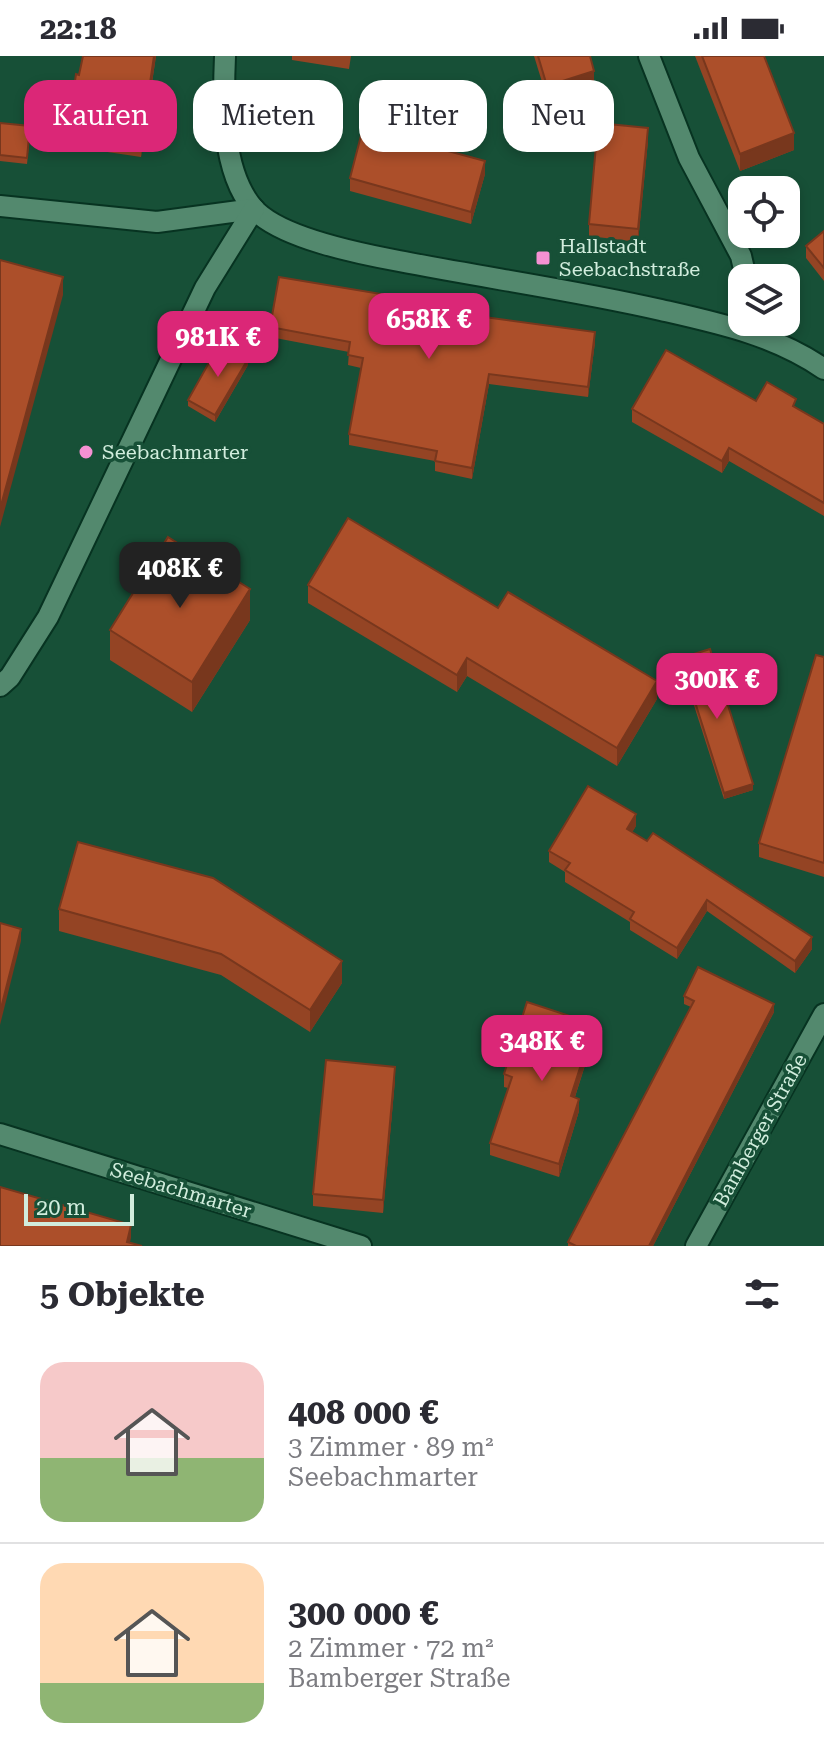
<!DOCTYPE html>
<html lang="de">
<meta charset="utf-8">
<style>
body{margin:0;font-family:"Roboto Serif",serif;background:#f7f7f7;color:#2b2b33;height:100vh;display:flex;flex-direction:column;font-size:30px;white-space:nowrap}
*{box-sizing:border-box;margin:0}
p{font-size:26px;color:#7c7c81}
.icon{flex:none;width:44px;height:44px;fill:none;stroke:currentColor;stroke-width:2;stroke-linecap:round;stroke-linejoin:round}
.map{position:relative;height:1190px;overflow:hidden}
.sheet{display:flex;flex-direction:column;background:#fff;flex:1}
.sheet>*{flex:none}
.hud{position:absolute;left:24px;top:24px;width:776px;height:72px;display:flex;gap:16px}
.controls{position:absolute;left:728px;top:120px;display:grid;gap:16px}
.controls a{display:grid;place-items:center;width:72px;height:72px;border-radius:16px;background:#fff;box-shadow:0 4px 12px #0003;font-size:40px}
.scale{position:absolute;left:24px;bottom:20px;width:110px;box-sizing:border-box;padding-left:8px;border:4px solid #d1eddd;border-top:0;font-size:22px;line-height:28px;white-space:nowrap;color:#d1eddd;-webkit-text-stroke:6px #175037;paint-order:stroke}
.price{position:absolute;translate:-50% -68px;padding:0 18px;border-radius:16px;background:#db2777;color:#fff;font-size:26px;line-height:52px;filter:drop-shadow(0 2px 4px #0008)}
.price::after{content:'';position:absolute;left:50%;top:48px;width:24px;height:18px;margin-left:-12px;background:inherit;clip-path:polygon(0 0,100% 0,50% 100%)}
.price.selected{background:#222;color:#fff}
ul{padding:0;list-style:none}
li{display:flex;align-items:center;gap:24px;height:200px;padding:0 40px}
li+li{border-top:2px solid #e1e1e2}
li span{display:grid;place-items:center;flex:none;width:224px;height:160px;border-radius:24px;color:#555}
li>.icon{margin-inline-start:auto}
span .icon{width:96px;height:96px;fill:#fffc;stroke-width:1}
li b{font-size:34px}
h2{display:flex;justify-content:space-between;align-items:center;height:96px;padding:0 40px;font-size:34px}
.tag{padding:0 28px;border-radius:24px;background:#fff;box-shadow:0 4px 12px #0003;font-size:28px;line-height:72px}
.tag.selected{background:#db2777;color:#fff}
.status{display:flex;justify-content:space-between;align-items:center;height:56px;padding:0 40px;background:#fff;direction:ltr}
.status svg{height:22px;fill:currentColor}
.map>svg:first-child{display:block}
.lines{fill:none;stroke-linecap:round;stroke-linejoin:round}
.street-casing{stroke:#073321;stroke-width:24}
.street{stroke:#53896e;stroke-width:20}
.wall{fill:#944424}
.shaded-wall{fill:#78371d}
.building{fill:#ac4f2a;stroke:#78371d;stroke-width:2}
.poi-dot{fill:#f591d3;stroke:#175037;stroke-width:3}
.labels{text-anchor:middle;dominant-baseline:central;stroke-width:7;stroke-linejoin:round;paint-order:stroke}
.poi-label{font-size:20px;fill:#d1eddd;stroke:#175037;text-anchor:start}
.street-label{font-size:20px;fill:#d1eddd;stroke:#175037}
</style>
<div class="status"><b>22:18</b><svg viewBox="0 0 49 12"><path d="M0 12V9h3v3zM5 12V6h3v6zM10 12V3h3v9zM15 12V0h3v12zM26 1h20v11H26zM47 4h2v5h-2z"/></svg></div>
<div class="map">
<svg width="824" height="1190" viewBox="0 0 824 1190">
<rect width="100%" height="100%" fill="#175037"/>
<g class="lines">
<defs>
<g id="street">
<path d="M225,0C223,46 221,114 253,152C279,182 361,198 399,205C486,222 574,234 661,254C718,267 775,279 824,313"/>
<path d="M649,0L689,102L741,200L746,222"/>
<path d="M0,150L157,166L254,153"/>
<path d="M0,630L10,621L48,561L205,232L254,153"/>
<path d="M0,1078L361,1190"/>
<path d="M696,1190L824,958"/>
</g>
</defs>
<!-- street casing -->
<use href="#street" class="street-casing"/>
<!-- street -->
<use href="#street" class="street"/>
</g>
<!-- wall -->
<g class="wall">
<path d="M156,0L141,101L67,90V78L79,19Z"/>
<path d="M292,0H351L349,13L292,4Z"/>
<path d="M534,0H590L594,28L547,42Z"/>
<path d="M695,0H764L794,94L740,115Z"/>
<path d="M0,67L30,77L27,108L0,105Z"/>
<path d="M648,85L638,186L589,180V168Z"/>
<path d="M485,118L471,168L350,135V122Z"/>
<path d="M824,175V225L806,202V190Z"/>
<path d="M441,255L595,286L588,341L489,328L472,423L435,415V405L349,389V378L361,312L348,309L349,296L270,281V271Z"/>
<path d="M248,309L215,366L188,350V344Z"/>
<path d="M756,345L796,352L824,368V460L729,405L722,417L632,366V353Z"/>
<path d="M308,529L498,552L657,643L617,710L467,620L457,636L308,547Z"/>
<path d="M250,564L192,656L110,604V574Z"/>
<path d="M824,601V821L759,801V787Z"/>
<path d="M681,602L753,734L724,743L681,609Z"/>
<path d="M636,770L632,776L812,893L795,917L707,855L677,903L630,874V866L565,826V816L549,806V795Z"/>
<path d="M59,853L342,927L310,976L221,919L59,875Z"/>
<path d="M684,940L774,956L653,1190H568V1186L691,951L684,948Z"/>
<path d="M594,981L575,1041L579,1055L559,1121L490,1099V1087L508,1032L504,1031V1018Z"/>
<path d="M395,1024L383,1157L313,1150V1138Z"/>
</g>
<!-- shaded-wall -->
<g class="shaded-wall">
<path d="M154,0H156L141,101V88Z"/>
<path d="M594,15V28L547,42V30Z"/>
<path d="M648,72V85L638,186V173Z"/>
<path d="M794,77V94L740,115V98Z"/>
<path d="M485,105V118L471,168V156Z"/>
<path d="M63,221V239L0,471V453Z"/>
<path d="M595,276V286L588,341V331Z"/>
<path d="M248,303V309L215,366V359Z"/>
<path d="M489,318V328L472,423V412Z"/>
<path d="M729,392V405L722,417V405Z"/>
<path d="M250,533V564L192,656V626Z"/>
<path d="M467,602V620L457,636V619Z"/>
<path d="M657,625V643L617,710V692Z"/>
<path d="M753,728V734L724,743V737Z"/>
<path d="M636,758V770L627,785V773Z"/>
<path d="M707,844V855L677,903V892Z"/>
<path d="M21,873V885L0,969V956Z"/>
<path d="M812,881V893L795,917V905Z"/>
<path d="M342,905V927L310,976V954Z"/>
<path d="M774,948V956L653,1190H649Z"/>
<path d="M594,968V981L571,1053V1040Z"/>
<path d="M395,1011V1024L383,1157V1144Z"/>
<path d="M579,1043V1055L559,1121V1108Z"/>
<path d="M131,1169V1182L129,1190L127,1186Z"/>
</g>
<!-- building -->
<g class="building">
<path d="M83,0H154L141,88L67,78L76,18L79,19Z"/>
<path d="M538,0H590L594,15L547,30Z"/>
<path d="M702,0H764L794,77L740,98Z"/>
<path d="M0,67L30,70L27,102L0,99Z"/>
<path d="M598,67L648,72L638,173L589,168Z"/>
<path d="M363,72L485,105L471,156L350,122Z"/>
<path d="M824,175V212L806,190Z"/>
<path d="M0,204L63,221L0,453Z"/>
<path d="M279,221L441,248L440,255L595,276L588,331L489,318L472,412L435,405L437,395L349,378L363,302L348,299L350,286L270,271Z"/>
<path d="M220,287L248,303L215,359L188,344Z"/>
<path d="M666,294L756,345L767,326L796,343L793,350L824,368V447L729,392L722,405L632,353Z"/>
<path d="M348,462L498,552L508,536L657,625L617,692L467,602L457,619L308,529Z"/>
<path d="M168,481L250,533L192,626L110,574Z"/>
<path d="M710,593L753,728L724,737L681,602Z"/>
<path d="M816,599L824,601V807L759,787Z"/>
<path d="M588,730L636,758L627,773L647,785L653,777L812,881L795,905L707,844L677,892L630,863L634,856L565,814L570,807L549,795Z"/>
<path d="M78,786L213,822L342,905L310,954L221,898L59,853Z"/>
<path d="M0,867L21,873L0,956Z"/>
<path d="M698,911L774,948L649,1190H576L568,1186L694,945L684,940Z"/>
<path d="M527,946L594,968L571,1040L579,1043L559,1108L490,1087L512,1021L504,1018Z"/>
<path d="M326,1004L395,1011L383,1144L313,1138Z"/>
<path d="M0,1131L131,1169L127,1186L142,1190H0Z"/>
</g>
<!-- markers -->
<g class="poi-dot">
<rect x="535" y="194" width="16" height="16" rx="4"/>
<circle cx="86" cy="396" r="8"/>
</g>
<g class="labels">
<!-- poi labels -->
<g class="poi-label">
<text x="559" y="190">Hallstadt<tspan x="559" dy="23">Seebachstraße</tspan></text>
<text x="102" y="396">Seebachmarter</text>
</g>
<!-- street labels -->
<g class="street-label">
<text transform="translate(760 1074) rotate(-61)">Bamberger Straße</text>
<text transform="translate(181 1134) rotate(17)">Seebachmarter</text>
</g>
</g>
</svg>
<div class="controls">
<a><svg class="icon" aria-label="locate" viewBox="0 0 24 24"><circle cx="12" cy="12" r="6"/><path d="M12 2v4M12 18v4M2 12h4M18 12h4"/></svg></a>
<a><svg class="icon" aria-label="layers" viewBox="0 0 24 24"><path d="M12 4l9 5-9 5-9-5zM3 14l9 5 9-5"/></svg></a>
</div>
<div class="scale">20 m</div>
<b class="price" style="left:429px;top:305px">658K €</b>
<b class="price" style="left:218px;top:323px">981K €</b>
<b class="price selected" style="left:180px;top:554px">408K €</b>
<b class="price" style="left:717px;top:665px">300K €</b>
<b class="price" style="left:542px;top:1027px">348K €</b>
<div class="hud">
<a class="tag selected">Kaufen</a>
<a class="tag">Mieten</a>
<a class="tag">Filter</a>
<a class="tag">Neu</a>
</div>
</div>
<section class="sheet">
<h2>5 Objekte<svg class="icon" aria-label="filters" viewBox="0 0 24 24"><path d="M4 7h16M4 17h16"/><circle cx="9" cy="7" r="2"/><circle cx="15" cy="17" r="2"/></svg></h2>
<ul>
<li><span style="background:linear-gradient(#f6c9c9 60%,#8fb573 0)"><svg class="icon" aria-label="home" viewBox="0 0 24 24"><path d="M3 11l9-7 9 7M6 9v11h12V9"/></svg></span><div><b>408 000 €</b><p>3 Zimmer · 89 m²</p><p>Seebachmarter</p></div></li>
<li><span style="background:linear-gradient(#ffd9b3 75%,#8fb573 0)"><svg class="icon" aria-label="home" viewBox="0 0 24 24"><path d="M3 11l9-7 9 7M6 9v11h12V9"/></svg></span><div><b>300 000 €</b><p>2 Zimmer · 72 m²</p><p>Bamberger Straße</p></div></li>
</ul>
</section>
